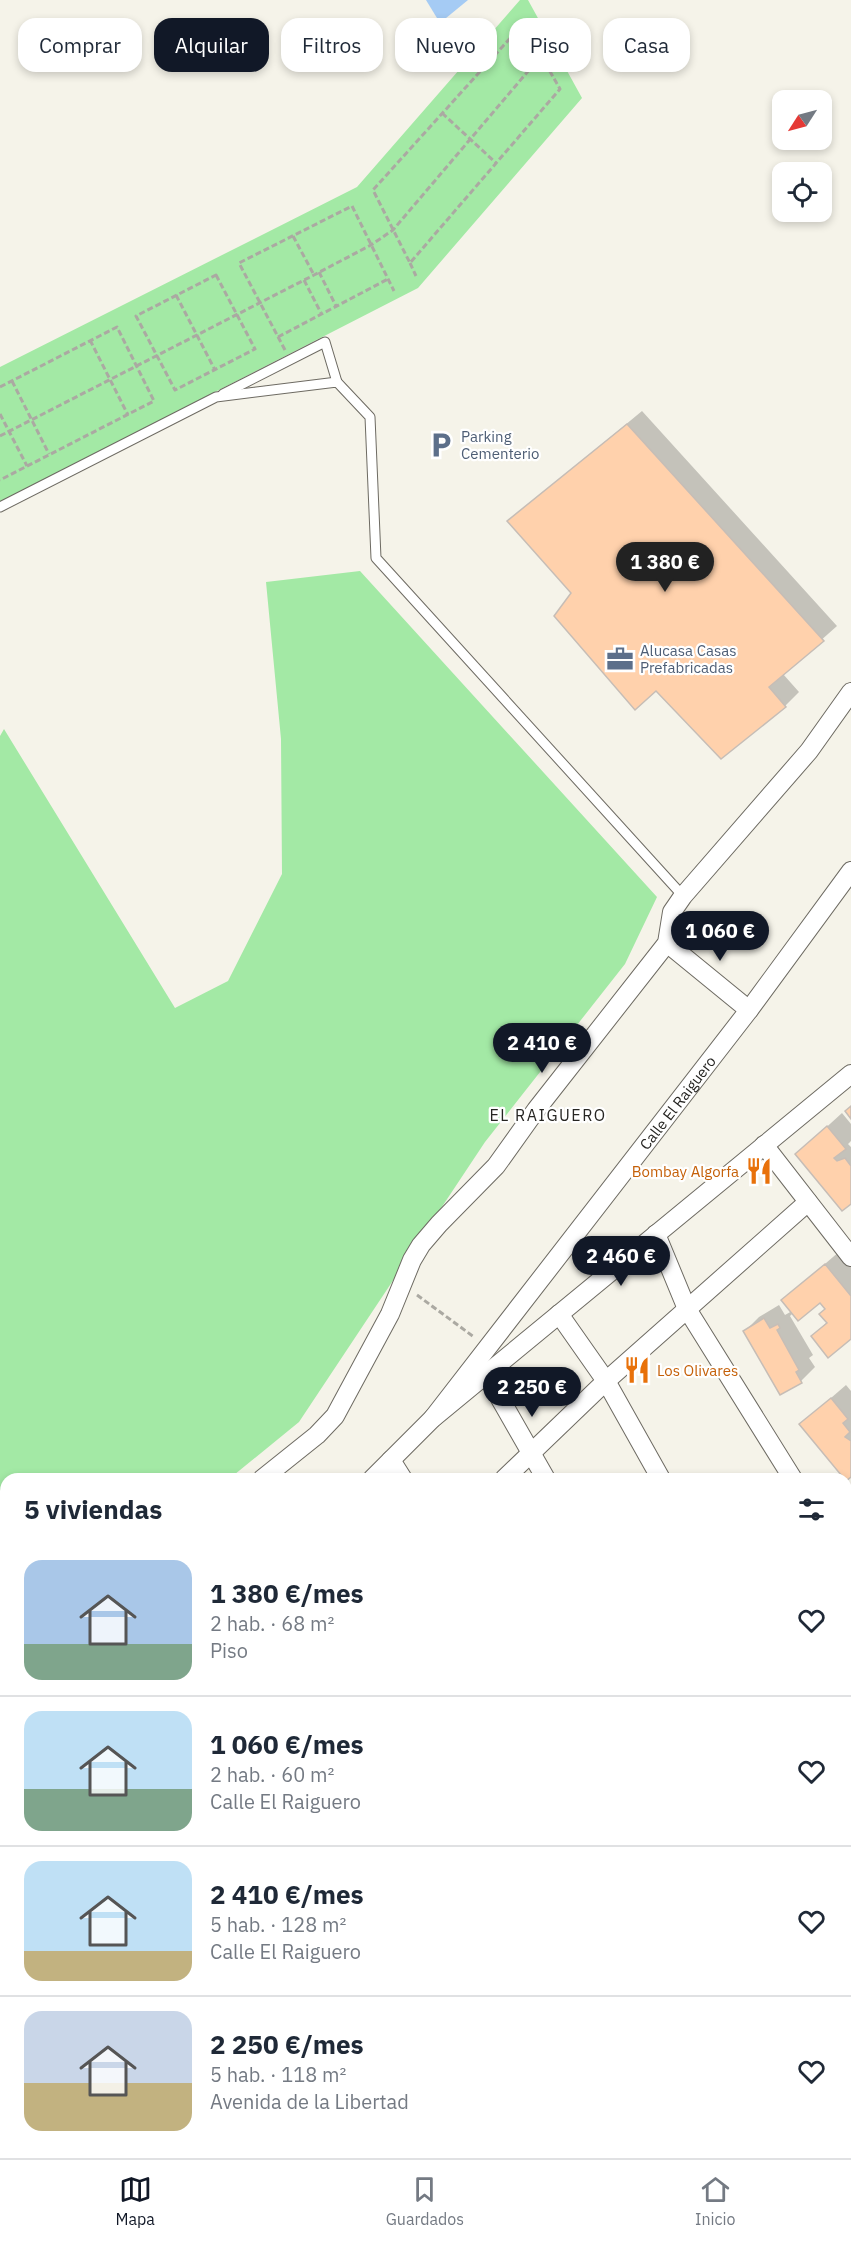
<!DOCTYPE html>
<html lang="es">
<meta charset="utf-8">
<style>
body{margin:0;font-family:"IBM Plex Sans",sans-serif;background:#f6f6f7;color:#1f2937;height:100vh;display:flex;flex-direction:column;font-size:22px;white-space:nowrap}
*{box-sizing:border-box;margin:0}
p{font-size:20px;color:#747a83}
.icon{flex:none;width:33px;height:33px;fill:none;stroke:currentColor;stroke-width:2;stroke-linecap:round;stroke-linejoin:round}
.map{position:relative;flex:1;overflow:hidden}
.drawer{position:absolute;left:0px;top:1473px;width:852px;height:686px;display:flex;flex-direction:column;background:#fff;border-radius:18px 18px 0 0;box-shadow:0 3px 9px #0003}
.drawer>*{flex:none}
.banner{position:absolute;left:18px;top:18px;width:816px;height:54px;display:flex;gap:12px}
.needle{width:39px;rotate:234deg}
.controls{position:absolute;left:772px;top:90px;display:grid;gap:12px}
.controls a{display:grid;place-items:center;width:60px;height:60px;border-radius:12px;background:#fff;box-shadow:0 3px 9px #0003;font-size:30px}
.price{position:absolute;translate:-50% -51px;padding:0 14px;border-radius:21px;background:#111827;color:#fff;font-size:20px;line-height:39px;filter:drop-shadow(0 2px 3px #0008)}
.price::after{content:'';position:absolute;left:50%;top:36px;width:18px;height:14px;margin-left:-9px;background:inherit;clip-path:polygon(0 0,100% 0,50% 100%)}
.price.active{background:#222;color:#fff}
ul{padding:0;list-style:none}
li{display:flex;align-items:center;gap:18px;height:150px;padding:0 24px}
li+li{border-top:2px solid #e0e1e3}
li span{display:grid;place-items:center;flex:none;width:168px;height:120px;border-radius:18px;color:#555}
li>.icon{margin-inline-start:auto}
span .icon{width:72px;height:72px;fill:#fffc;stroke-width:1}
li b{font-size:26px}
h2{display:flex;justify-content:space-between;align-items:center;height:72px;padding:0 24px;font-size:26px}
.chip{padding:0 21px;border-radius:18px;background:#fff;box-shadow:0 3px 9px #0003;font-size:21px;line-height:54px}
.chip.active{background:#111827;color:#fff}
.tab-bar{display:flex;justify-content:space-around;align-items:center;height:84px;border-top:2px solid #e0e1e3;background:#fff;font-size:16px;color:#747a83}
.tab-bar a{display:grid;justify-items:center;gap:3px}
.tab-bar .active{color:#111827}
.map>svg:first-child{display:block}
.green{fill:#a3e9a5}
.water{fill:#a5cbf4}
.shadow{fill:#0003}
.building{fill:#ffd1ac;stroke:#c6bdb6;stroke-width:1.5}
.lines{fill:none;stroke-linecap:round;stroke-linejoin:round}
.lane-casing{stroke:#6d6a62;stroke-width:11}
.street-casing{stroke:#6d6a62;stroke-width:20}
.path{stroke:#aba9a2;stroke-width:3;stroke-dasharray:6 3;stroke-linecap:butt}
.lane{stroke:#fff;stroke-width:9}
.street{stroke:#fff;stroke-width:18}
.labels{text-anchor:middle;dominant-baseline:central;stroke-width:4.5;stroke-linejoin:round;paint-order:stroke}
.service-label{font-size:15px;fill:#4e5e75;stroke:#fff;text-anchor:start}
.street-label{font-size:15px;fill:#262522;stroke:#fff}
.food-label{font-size:15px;fill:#c56008;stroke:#fff;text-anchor:end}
.neighbourhood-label{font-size:16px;letter-spacing:1.5px;fill:#262522;stroke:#fff}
</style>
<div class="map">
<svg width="851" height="2158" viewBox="0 0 851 2158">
<rect width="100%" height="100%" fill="#f5f3e9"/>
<!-- green -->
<g class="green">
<path d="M520,0H528L582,98L418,288L0,502V367L357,187Z"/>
<path d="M360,571L657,897L625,964L485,1142L299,1422L229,1479H6V1569L0,1562V736L4,729L175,1008L228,981L282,874L281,739L266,582Z"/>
</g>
<!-- water -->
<path class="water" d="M426,0H468L440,23Z"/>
<!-- shadow -->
<g class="shadow">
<path d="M642,411L837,626L783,674L799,692L785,706L573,593L509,521Z"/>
<path d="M842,1113L851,1124V1141L848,1144L851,1147V1202L797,1154Z"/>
<path d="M840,1251L851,1265V1337L813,1336L828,1321L827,1309L821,1301L793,1313L790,1316L813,1355L809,1358L815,1367L801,1381L745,1331L759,1317L779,1305L785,1315L792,1311L783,1300Z"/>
<path d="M846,1385L851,1391V1475L801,1424Z"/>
</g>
<!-- building -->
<g class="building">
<path d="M627,424L824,641L769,687L786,707L721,759L656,691L635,710L554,616L571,593L507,521Z"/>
<path d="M851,1106V1119L845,1111Z"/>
<path d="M827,1126L846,1149L834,1158L837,1161L845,1158L851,1166V1204L842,1211L795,1154Z"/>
<path d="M825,1264L851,1296V1339L828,1358L811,1336L827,1323L819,1314L825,1309L820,1303L798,1321L781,1300Z"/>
<path d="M764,1318L770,1328L778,1324L780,1328L777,1330L799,1370L796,1372L802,1383L780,1395L743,1331Z"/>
<path d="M831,1398L848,1419L843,1423L850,1432L845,1437L851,1441V1477L846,1481L799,1424Z"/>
<path d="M199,2152H214L217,2158H192Z"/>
<path d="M214,2152H236L239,2158H217Z"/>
</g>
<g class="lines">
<defs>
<g id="lane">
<path d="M223,394L325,342L337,382"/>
<path d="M0,507L216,397L337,382L370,417L376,558L683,896"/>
</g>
<g id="street">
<path d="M667,943L749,1010"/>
<path d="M764,1145L851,1257"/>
<path d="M656,1234L687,1309L793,1479"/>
<path d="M559,1314L606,1381L661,1479"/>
<path d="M486,1374L546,1479"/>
<path id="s1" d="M433,1418L749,1010L851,871"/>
<path d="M391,1460L403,1479"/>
<path d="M262,1479L317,1435L335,1416L390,1314L412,1260L421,1245L439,1224L496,1166L536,1110L667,943L672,912L683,896L809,751L851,692"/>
<path d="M372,1479L433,1418L851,1074"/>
<path d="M504,1479L606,1381L808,1202"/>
<path d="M846,1514L851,1510"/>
<path d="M846,1555L851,1561"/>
<path d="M0,1726L6,1718"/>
<path d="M846,1806L851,1815"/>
<path d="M0,1816L6,1813"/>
<path d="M846,1855L851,1852"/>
<path d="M0,1963L6,1970"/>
<path d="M846,2019L851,2029"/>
<path d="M2,2037L6,2043"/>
<path d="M77,2152L81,2158"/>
<path d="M173,2152L178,2158"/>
<path d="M239,2152L242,2158"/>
<path d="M299,2152L303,2158"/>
<path d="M411,2152L415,2158"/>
<path d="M570,2152L573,2158"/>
<path d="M675,2152L678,2158"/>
<path d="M779,2152L782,2158"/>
<path d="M276,2158L283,2152"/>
<path d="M442,2158L450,2152"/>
<path d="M845,2158L851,2153"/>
</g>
</defs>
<!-- lane casing -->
<use href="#lane" class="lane-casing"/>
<!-- street casing -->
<use href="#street" class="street-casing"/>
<!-- path -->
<g class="path">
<path d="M523,24L560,89L410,263L373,190Z"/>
<path d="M442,113L496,163"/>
<path d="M293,236L314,275"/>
<path d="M410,263L416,276"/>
<path d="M319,272L336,306"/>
<path d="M216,275L255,349L175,390L136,316Z"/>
<path d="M304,280L321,313"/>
<path d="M176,295L215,370"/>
<path d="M278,337L388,279"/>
<path d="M90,340L128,415"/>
<path d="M285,350L239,263L352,206L394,291"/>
<path d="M12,381L49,454"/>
<path d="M0,387L117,327L154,401L0,480"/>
<path d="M0,414L27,466"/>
<path d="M0,436L314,275L371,245L393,230L541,56"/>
<path d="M417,1295L474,1337"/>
</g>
<!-- lane -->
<use href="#lane" class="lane"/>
<!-- street -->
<use href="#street" class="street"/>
</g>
<!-- icons -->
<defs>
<symbol id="parking-bare" viewBox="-9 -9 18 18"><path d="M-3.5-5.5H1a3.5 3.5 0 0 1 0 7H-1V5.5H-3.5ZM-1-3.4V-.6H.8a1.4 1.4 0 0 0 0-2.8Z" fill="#5c6f8a" stroke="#fff" stroke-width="2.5" paint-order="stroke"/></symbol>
<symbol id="office-bare" viewBox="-9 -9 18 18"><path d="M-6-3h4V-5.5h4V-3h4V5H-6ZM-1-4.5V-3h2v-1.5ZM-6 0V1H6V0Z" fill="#5c6f8a" stroke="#fff" stroke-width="2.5" paint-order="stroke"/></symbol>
<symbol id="restaurant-bare" viewBox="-9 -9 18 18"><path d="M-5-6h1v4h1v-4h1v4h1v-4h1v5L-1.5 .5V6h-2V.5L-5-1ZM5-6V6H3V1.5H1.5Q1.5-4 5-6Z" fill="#e8710a" stroke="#fff" stroke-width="2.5" paint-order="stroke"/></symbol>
</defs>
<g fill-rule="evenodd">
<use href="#parking-bare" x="422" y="426" width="38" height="38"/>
<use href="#office-bare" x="601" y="640" width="38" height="38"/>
<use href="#restaurant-bare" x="740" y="1152" width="38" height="38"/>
<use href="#restaurant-bare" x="618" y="1351" width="38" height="38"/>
</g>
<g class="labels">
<!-- service labels -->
<g class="service-label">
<text x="461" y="436">Parking<tspan x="461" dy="17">Cementerio</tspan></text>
<text x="640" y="650">Alucasa Casas<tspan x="640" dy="17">Prefabricadas</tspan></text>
</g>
<!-- street labels -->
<g class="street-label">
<text stroke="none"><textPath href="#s1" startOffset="399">Calle El Raiguero</textPath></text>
</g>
<!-- food labels -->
<g class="food-label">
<text x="739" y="1171">Bombay Algorfa</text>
<text x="657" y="1370" text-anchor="start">Los Olivares</text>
</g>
<!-- neighbourhood labels -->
<g class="neighbourhood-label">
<text x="548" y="1115">EL RAIGUERO</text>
</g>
</g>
</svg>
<div class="controls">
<a><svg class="needle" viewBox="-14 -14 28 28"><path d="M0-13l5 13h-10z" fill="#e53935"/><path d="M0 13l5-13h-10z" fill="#747a83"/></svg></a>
<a><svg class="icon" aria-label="locate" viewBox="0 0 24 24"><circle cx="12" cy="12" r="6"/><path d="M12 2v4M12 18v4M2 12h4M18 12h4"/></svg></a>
</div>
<b class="price active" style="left:665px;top:593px">1 380 €</b>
<b class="price" style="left:720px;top:962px">1 060 €</b>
<b class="price" style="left:542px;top:1074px">2 410 €</b>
<b class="price" style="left:621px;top:1287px">2 460 €</b>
<b class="price" style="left:532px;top:1418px">2 250 €</b>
<div class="banner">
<a class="chip">Comprar</a>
<a class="chip active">Alquilar</a>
<a class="chip">Filtros</a>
<a class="chip">Nuevo</a>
<a class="chip">Piso</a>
<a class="chip">Casa</a>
</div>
<section class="drawer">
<h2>5 viviendas<svg class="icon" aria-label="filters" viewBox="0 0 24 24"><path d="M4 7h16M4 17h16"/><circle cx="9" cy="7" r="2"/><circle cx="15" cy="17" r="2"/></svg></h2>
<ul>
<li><span style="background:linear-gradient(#a9c7e8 70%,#7fa58c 0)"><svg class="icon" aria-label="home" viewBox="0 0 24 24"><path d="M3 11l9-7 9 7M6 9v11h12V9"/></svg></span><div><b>1 380 €/mes</b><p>2 hab. · 68 m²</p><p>Piso</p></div><svg class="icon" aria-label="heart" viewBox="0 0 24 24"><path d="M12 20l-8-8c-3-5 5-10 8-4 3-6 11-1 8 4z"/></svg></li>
<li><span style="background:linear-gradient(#bfe0f5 65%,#7fa58c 0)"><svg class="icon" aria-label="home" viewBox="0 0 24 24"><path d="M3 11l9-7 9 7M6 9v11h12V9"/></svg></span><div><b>1 060 €/mes</b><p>2 hab. · 60 m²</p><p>Calle El Raiguero</p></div><svg class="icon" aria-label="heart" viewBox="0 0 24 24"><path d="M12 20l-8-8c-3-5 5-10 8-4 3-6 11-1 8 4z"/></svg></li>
<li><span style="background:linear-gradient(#bfe0f5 75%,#c2b280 0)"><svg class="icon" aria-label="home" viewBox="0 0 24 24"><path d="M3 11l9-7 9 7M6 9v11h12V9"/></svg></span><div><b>2 410 €/mes</b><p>5 hab. · 128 m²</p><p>Calle El Raiguero</p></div><svg class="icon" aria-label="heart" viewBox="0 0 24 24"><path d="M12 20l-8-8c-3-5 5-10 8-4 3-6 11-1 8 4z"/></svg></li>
<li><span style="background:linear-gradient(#c9d6e8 60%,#c2b280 0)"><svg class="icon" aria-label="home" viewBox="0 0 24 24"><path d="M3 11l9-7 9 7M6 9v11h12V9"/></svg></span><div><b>2 250 €/mes</b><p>5 hab. · 118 m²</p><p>Avenida de la Libertad</p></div><svg class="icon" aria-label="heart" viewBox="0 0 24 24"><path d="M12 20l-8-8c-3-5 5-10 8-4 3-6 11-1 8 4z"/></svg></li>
</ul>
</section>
</div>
<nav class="tab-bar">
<a class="active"><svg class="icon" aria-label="map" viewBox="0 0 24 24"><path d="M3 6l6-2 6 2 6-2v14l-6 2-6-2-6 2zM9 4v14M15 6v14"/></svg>Mapa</a>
<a><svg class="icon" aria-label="saved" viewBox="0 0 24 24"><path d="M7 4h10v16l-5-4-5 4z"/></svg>Guardados</a>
<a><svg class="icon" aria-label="home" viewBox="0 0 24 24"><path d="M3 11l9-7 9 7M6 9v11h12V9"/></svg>Inicio</a>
</nav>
